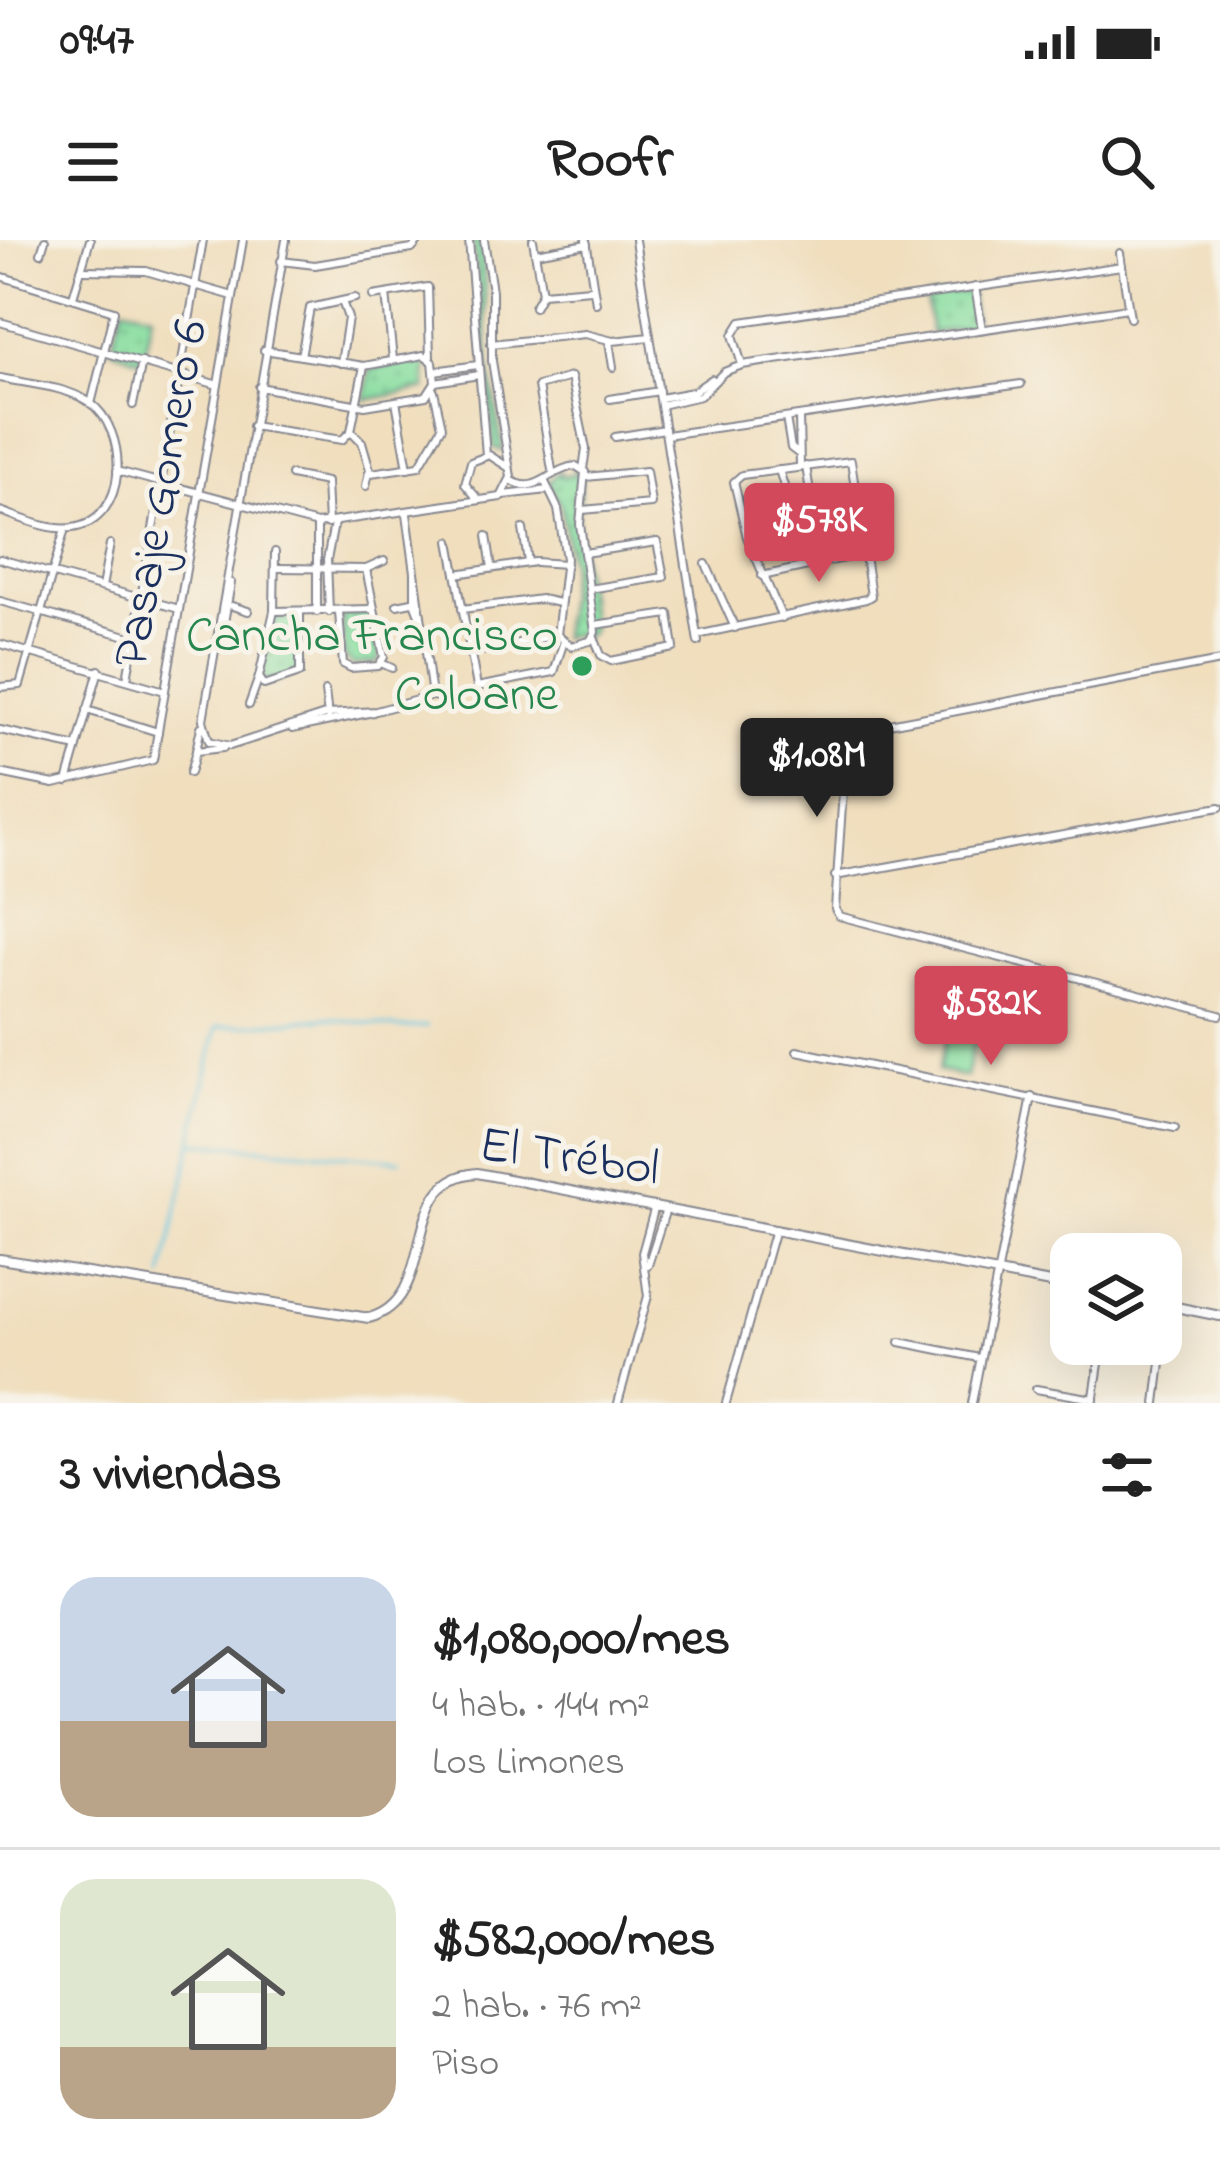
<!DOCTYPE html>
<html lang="es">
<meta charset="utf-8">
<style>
body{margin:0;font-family:"Indie Flower",sans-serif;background:#f2f2f2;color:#222;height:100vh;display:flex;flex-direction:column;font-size:45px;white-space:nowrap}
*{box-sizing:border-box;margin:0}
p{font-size:39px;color:#767676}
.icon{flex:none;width:66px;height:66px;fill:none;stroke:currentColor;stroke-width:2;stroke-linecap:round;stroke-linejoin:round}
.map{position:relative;height:1163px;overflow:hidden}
.sheet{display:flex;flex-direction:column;background:#fff;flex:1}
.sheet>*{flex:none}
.tools{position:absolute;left:1050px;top:993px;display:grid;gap:24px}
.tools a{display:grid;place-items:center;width:132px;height:132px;border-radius:24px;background:#fff;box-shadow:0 12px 48px #0002;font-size:60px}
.price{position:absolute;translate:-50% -102px;padding:0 27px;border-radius:12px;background:#d1495b;color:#fff;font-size:39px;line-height:78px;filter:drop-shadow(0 3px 6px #0008)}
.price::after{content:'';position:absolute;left:50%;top:72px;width:36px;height:27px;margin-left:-18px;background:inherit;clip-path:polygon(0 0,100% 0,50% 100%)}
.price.selected{background:#222;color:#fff}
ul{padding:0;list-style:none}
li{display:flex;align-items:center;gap:36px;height:300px;padding:0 60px}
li+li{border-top:3px solid #e0e0e0}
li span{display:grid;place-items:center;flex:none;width:336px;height:240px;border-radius:36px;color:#555}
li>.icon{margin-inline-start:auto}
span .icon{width:144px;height:144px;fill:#fffc;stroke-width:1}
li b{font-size:51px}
h2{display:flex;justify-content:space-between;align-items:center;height:144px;padding:0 60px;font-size:51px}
.status{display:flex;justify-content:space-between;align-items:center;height:84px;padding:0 60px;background:#fff;direction:ltr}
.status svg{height:33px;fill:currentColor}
header{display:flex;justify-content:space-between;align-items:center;height:156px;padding:0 60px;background:#fff;font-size:54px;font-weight:700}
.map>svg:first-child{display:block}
.grass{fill:url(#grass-dots);stroke:#528680;stroke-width:3}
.pitch{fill:#8adea1;stroke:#528680;stroke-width:3}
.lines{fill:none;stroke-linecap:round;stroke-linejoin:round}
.stream{stroke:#62c5e0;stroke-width:3}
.minor-casing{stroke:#86868e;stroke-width:10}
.tertiary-casing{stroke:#86868e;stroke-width:10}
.secondary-casing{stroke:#86868e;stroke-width:12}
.minor{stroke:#fff;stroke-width:6}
.tertiary{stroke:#fff;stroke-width:6}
.secondary{stroke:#fff;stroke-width:8}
.leisure-dot{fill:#2e9e5b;stroke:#f7f3e8;stroke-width:4.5}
.labels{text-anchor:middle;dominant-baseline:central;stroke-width:10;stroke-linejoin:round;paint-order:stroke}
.street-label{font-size:51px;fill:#1b2f5e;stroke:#f7f3e8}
.leisure-label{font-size:51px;fill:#27864d;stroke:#f7f3e8;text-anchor:end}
</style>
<div class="status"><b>09:47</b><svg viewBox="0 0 49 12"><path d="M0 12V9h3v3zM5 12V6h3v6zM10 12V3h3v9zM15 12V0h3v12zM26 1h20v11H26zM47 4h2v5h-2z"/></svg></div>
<header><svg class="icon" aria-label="menu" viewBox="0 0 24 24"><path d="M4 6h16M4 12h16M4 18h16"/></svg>Roofr<svg class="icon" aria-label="search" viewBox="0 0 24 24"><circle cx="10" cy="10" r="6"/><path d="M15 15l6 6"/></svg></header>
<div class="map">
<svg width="1220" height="1163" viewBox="0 0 1220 1163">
<defs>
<pattern id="grass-dots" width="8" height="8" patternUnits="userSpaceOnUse" patternTransform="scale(3)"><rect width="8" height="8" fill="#8adea1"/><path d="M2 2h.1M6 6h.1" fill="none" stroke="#76bf8d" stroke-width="1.8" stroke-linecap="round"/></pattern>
</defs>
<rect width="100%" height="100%" fill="#f7f3e8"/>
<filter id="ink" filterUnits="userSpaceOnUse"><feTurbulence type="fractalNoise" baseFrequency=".00833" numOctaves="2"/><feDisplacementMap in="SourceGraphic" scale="24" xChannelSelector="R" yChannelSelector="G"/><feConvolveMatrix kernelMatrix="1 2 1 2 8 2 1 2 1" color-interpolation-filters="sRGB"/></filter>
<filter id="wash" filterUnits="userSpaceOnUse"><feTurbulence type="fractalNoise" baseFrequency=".004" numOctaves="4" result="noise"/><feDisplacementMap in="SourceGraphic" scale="48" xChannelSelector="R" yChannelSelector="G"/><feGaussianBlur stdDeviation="2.7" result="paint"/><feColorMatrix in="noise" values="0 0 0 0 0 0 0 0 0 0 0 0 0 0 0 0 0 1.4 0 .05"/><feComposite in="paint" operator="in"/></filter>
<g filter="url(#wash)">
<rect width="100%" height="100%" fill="#f0debd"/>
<!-- grass -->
<g class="grass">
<path d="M473,0H481L483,12L489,123L503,211L494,208Z"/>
<path d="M970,51L975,86L931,93L926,58Z"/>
<path d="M123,66L152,73L143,121L111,109Z"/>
<path d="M413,121L426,124V149L365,160L370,130Z"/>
<path d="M574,230L582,237L576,287L592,390L584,398L583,393L561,397L570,325L561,266L549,242L560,231L561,237L574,235Z"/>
<path d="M368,373L380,416L376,423L352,425L344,415L342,375Z"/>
<path d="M297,377L299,432L269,444L262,437L275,379Z"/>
</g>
<!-- pitch -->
<path class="pitch" d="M951,776L979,782L966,837L938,831Z"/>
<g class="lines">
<!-- stream -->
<g class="stream">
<path d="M192,902L400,920"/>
<path d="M163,1037L217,787L328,778L400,788L427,786"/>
</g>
</g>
</g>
<g filter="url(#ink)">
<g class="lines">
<defs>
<g id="minor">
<path d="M286,0L203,480L209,501L230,506L328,474L376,471L432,456L407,274"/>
<path d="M533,0L542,53L534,67"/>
<path d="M586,0L596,63"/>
<path d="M635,0L698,402"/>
<path d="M41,13L45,0"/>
<path d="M535,13L587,4"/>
<path d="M1120,13L1130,78"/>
<path d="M281,21L315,25L412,9L420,0"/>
<path d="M81,30L146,31L233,56"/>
<path d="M0,36L114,71L91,164"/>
<path d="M975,47L982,89"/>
<path d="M542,53L591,49"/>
<path d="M386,54L393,119"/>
<path d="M373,56L428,47L430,118"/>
<path d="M73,57L90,0"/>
<path d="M0,82L218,145"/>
<path d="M609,101L613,127"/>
<path d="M491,104L585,94L613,101L650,97"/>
<path d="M264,110L364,126L424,115L433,122L435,142"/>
<path d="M301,116L310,68L355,58"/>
<path d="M341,123L348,78L343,64"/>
<path d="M742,125L733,95L741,82L1122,26"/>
<path d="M434,131L478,125"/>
<path d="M435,142L479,135"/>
<path d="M259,147L365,166L426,156L435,142"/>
<path d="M660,158L693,152L712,139"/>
<path d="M610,159L659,151"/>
<path d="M396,161L408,228"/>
<path d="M133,165L142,122"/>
<path d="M661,165L700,156L724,132L742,125L1128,68"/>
<path d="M799,176L800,227"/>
<path d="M786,178L791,208L799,214"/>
<path d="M252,186L342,200L351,191L364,126"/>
<path d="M351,191L362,202L371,233L419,226L442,187L434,151"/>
<path d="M666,195L1021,144"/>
<path d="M615,197L665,189"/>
<path d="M806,226L821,323"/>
<path d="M552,230L538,146L571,137L586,209L583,229"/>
<path d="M779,230L809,326"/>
<path d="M291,235L326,242L328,284"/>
<path d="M511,240C536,257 550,228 576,226L585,232L580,284L595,392L590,401L571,406L557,395L566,319L558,269L545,242"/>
<path d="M366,246L369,232"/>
<path d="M504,255L548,250"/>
<path d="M582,270L651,264L646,231L586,237"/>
<path d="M523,289L528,322"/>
<path d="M487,296L492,328"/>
<path d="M450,301L477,447L554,432L563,404"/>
<path d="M275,312L274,371L259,437L264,445L300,433V373"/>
<path d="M584,313L657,302L664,337L589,349"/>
<path d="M0,319L179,369"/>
<path d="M706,324L735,388"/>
<path d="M278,328L366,329L384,321"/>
<path d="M415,334V365L423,385"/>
<path d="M456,334L535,322L566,324"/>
<path d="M762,336L867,313"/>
<path d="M102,347L110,304"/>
<path d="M0,361L134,398"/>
<path d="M397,365L417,361"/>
<path d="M232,366L248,371"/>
<path d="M462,369L541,359L559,363"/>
<path d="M274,371L372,369"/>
<path d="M317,372V284"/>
<path d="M329,372L327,320L334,284"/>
<path d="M339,372L343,424L351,428L378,426L384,417L366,329"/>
<path d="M222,394L231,343"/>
<path d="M697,395L866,359L871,356L851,221L742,235L734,242L747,297L782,378"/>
<path d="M594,397L601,415L611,421L674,408L669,374L595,385"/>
<path d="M0,404L165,451"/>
<path d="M470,413L557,395"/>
<path d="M1220,421L847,492L835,669L839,676L1220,775"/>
<path d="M381,423L392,428"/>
<path d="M127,439L203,0"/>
<path d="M0,447L20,445L65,289"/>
<path d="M325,451L328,477"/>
<path d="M432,456L451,458"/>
<path d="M249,465L259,437"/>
<path d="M87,470L158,492"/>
<path d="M201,487L196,511L223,508"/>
<path d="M292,489L373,472"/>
<path d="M0,490L77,507"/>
<path d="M0,533L54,544L153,520L243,0"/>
<path d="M190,533L196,511"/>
<path d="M67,542L99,430"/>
<path d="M835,636L1220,567"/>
<path d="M797,811L1175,888"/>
<path d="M648,1025L666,969"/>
<path d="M900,1102L979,1118"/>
<path d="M1036,1149L1094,1159"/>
<path d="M618,1163L648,1056L642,1013L655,966"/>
<path d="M726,1163L775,989"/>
<path d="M972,1163L1032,857"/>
<path d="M1093,1163L1102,1104"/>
<path d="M1156,1163L1168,1065"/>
</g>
<g id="tertiary">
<path d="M469,0L486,215"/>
<path d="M0,138C28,144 65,146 89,162C130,190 129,281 72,288C49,291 21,278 0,271"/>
<path d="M117,231L317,284L501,257L511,237L492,121V51L484,0"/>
<path d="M478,259L465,244L471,222L489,215L508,227"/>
</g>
<g id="secondary">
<path d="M0,1019L369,1078C442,1058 396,939 477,933L1071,1047"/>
<path d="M1161,1064L1220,1076"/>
</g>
</defs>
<!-- minor casing -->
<use href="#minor" class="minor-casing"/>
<!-- tertiary casing -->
<use href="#tertiary" class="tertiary-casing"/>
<!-- secondary casing -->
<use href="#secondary" class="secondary-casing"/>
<!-- minor -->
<use href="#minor" class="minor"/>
<!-- tertiary -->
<use href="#tertiary" class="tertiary"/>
<!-- secondary -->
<use href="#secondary" class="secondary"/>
</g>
</g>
<!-- markers -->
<circle class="leisure-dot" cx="582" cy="426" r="12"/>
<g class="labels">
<!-- street labels -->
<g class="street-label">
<text transform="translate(163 254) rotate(-80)">Pasaje Gomero 6</text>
<text transform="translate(569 919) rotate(8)">El Trébol</text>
</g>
<!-- leisure labels -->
<g class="leisure-label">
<text x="558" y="397">Cancha Francisco<tspan x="558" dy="59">Coloane</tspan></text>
</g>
</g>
</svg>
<div class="tools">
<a><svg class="icon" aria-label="layers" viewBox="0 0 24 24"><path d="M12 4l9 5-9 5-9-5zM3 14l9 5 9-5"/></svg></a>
</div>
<b class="price" style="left:819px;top:345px">$578K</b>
<b class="price selected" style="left:817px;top:580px">$1.08M</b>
<b class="price" style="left:991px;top:828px">$582K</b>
</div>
<section class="sheet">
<h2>3 viviendas<svg class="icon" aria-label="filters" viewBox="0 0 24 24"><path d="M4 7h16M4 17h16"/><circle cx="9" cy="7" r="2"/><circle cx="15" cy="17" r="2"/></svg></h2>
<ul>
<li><span style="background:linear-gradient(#c9d6e8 60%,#b9a48a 0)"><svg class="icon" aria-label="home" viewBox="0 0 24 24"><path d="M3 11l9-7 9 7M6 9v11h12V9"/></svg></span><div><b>$1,080,000/mes</b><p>4 hab. · 144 m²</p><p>Los Limones</p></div></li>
<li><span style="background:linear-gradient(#dfe7d0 70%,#b9a48a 0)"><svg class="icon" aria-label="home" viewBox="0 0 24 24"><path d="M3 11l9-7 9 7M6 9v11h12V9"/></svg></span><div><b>$582,000/mes</b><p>2 hab. · 76 m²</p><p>Piso</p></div></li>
</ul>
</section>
